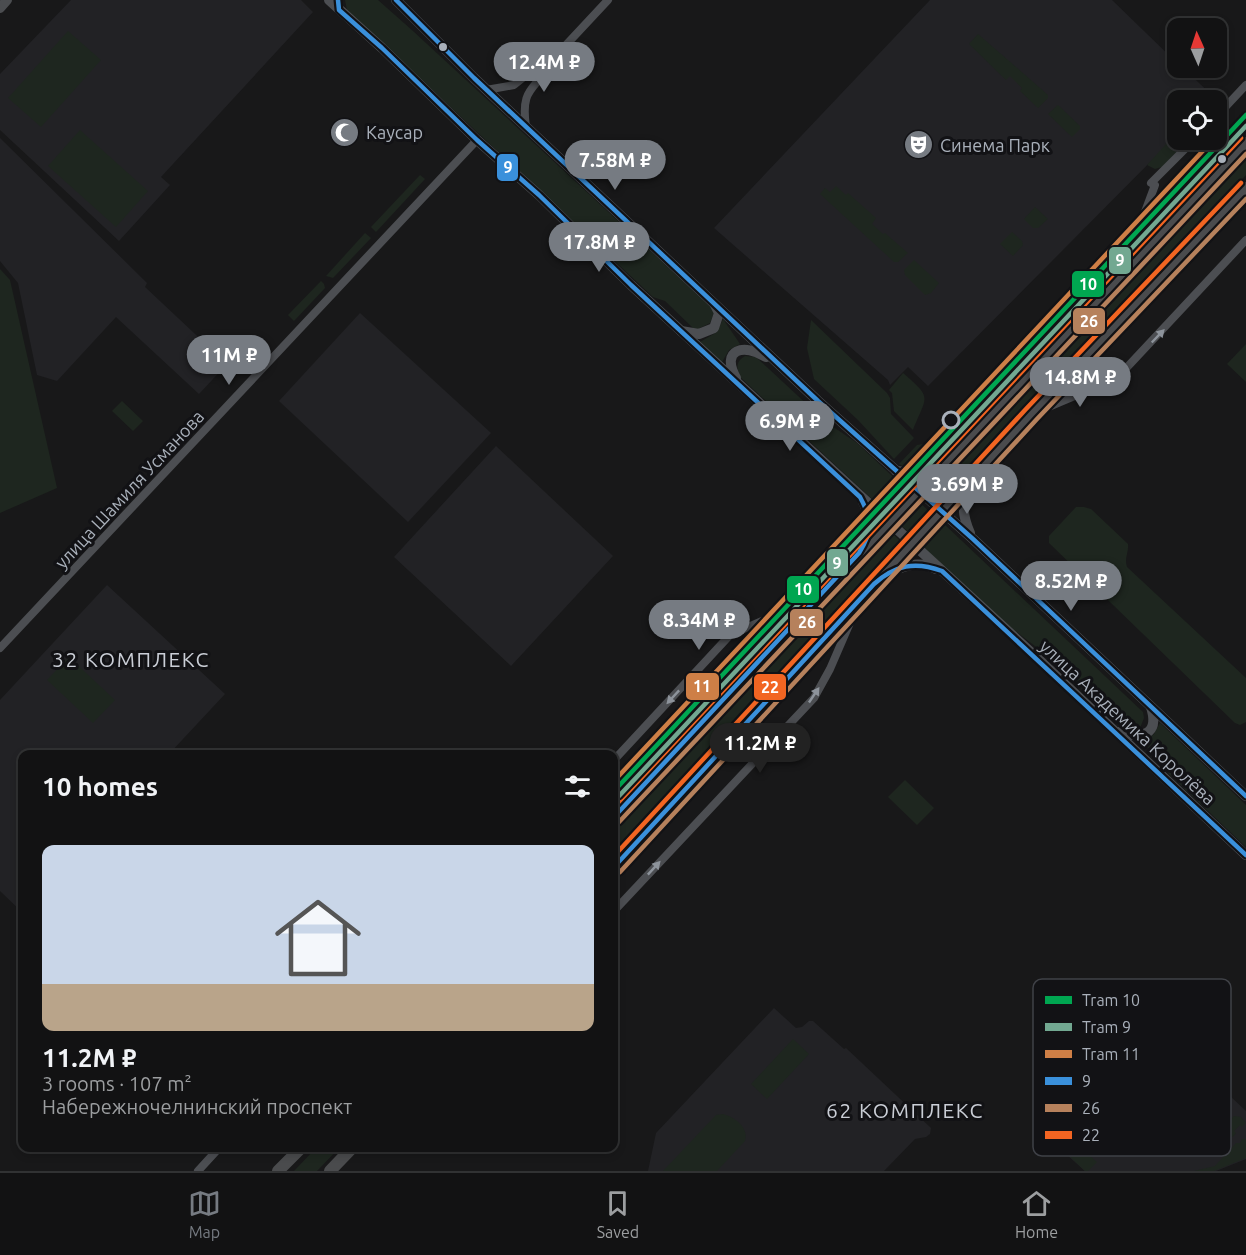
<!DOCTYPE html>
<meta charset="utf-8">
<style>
body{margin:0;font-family:Ubuntu,sans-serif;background:#1f2021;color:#f1f3f6;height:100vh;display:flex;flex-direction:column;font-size:22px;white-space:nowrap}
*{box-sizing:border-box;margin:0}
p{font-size:20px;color:#9c9ea0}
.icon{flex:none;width:33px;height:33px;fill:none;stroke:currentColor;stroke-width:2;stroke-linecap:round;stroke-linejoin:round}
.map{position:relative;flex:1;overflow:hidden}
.side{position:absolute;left:18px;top:750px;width:600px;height:402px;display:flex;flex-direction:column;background:#121213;border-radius:12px;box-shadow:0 3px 9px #0003,0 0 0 2px #313233}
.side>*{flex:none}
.needle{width:39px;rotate:357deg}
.fabs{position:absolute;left:1167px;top:18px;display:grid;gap:12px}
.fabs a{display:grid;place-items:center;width:60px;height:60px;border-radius:12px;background:#121213;box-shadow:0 3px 9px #0003,0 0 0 2px #313233;font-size:30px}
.price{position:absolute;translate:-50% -51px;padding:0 14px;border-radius:21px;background:#767b82;color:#fff;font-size:20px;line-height:39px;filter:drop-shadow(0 2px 3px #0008)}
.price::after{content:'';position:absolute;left:50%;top:36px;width:18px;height:14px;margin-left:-9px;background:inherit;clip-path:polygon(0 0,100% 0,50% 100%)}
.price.current{background:#222;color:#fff}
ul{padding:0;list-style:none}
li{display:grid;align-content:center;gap:12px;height:318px;padding:0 24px}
li span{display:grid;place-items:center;height:186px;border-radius:12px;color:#555}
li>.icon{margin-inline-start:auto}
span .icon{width:108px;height:108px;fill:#fffc;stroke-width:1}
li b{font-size:26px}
h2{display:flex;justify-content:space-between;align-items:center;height:72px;padding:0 24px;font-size:26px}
.tab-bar{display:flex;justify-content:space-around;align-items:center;height:84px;border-top:2px solid #313233;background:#121213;font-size:16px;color:#9c9ea0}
.tab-bar a{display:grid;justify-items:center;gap:3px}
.tab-bar .current{color:#767b82}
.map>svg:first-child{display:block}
.built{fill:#222225}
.green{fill:#1e261f}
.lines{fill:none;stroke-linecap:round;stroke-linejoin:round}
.minor{stroke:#4c4e52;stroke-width:8}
.tertiary{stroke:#4c4e52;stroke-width:10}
.secondary{stroke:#4b4d50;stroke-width:10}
.primary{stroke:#4a4b4d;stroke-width:12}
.bus-1-casing{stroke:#121215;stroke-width:9}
.bus-2-casing{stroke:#121215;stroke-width:9}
.bus-3-casing{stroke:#121215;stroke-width:9}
.bus-1{stroke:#3a90db;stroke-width:4.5}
.bus-2{stroke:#b6815c;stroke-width:4.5}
.bus-3{stroke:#f26522;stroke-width:4.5}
.tram-1-casing{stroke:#121215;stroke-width:9}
.tram-2-casing{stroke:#121215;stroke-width:9}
.tram-3-casing{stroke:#121215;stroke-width:9}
.tram-1{stroke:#00a651;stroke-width:4.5}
.tram-2{stroke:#72a891;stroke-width:4.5}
.tram-3{stroke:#ce7f46;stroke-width:4.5}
.oneway{fill:#8d939b}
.bus-dot{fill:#a9b0ba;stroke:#121215;stroke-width:2}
.stop-dot{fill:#121215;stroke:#a9b0ba;stroke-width:3}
.labels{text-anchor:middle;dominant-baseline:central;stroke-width:6;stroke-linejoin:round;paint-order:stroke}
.poi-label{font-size:18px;fill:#a9b0ba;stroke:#121215;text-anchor:start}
.street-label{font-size:18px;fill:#a9b0ba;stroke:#121215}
.quarter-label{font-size:21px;letter-spacing:1.5px;fill:#caced6;stroke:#121215}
.key{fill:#121215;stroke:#3f4147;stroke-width:1.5}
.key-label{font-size:16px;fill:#a9b0ba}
.line-badge{stroke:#121215;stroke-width:2}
.badge-label{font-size:16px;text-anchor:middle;font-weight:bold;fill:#fff}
</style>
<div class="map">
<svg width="1246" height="1171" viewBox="0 0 1246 1171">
<rect width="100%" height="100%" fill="#181819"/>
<!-- built -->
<g class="built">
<path d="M71,0H301L313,12L161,177L170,185L119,241L0,130V74Z"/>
<path d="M930,0H1112L1177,63L1178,68H1183L1215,98L1212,100H1178L1177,135L928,386L908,367L890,385L888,380L714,228Z"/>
<path d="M0,138L147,283L145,287L227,364L199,394L116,317L57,381L37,375L18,283L0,261Z"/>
<path d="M360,313L491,433L408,522L279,401Z"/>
<path d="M496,446L613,556L511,666L394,557Z"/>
<path d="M107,585L225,694L169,754H22V912L0,891V700Z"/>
<path d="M774,1008L796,1028L802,1027L809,1021H813L844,1049L846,1048L931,1128L930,1134L926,1137L915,1139L884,1171H648L656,1133Z"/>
<path d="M1121,1051L1153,1081L1182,1051L1246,1111V1159L1216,1171H1085L1044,1134Z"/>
</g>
<!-- green -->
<g class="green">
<path d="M345,0H378L413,31L712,308L714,313L710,323L698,329L693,328L665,301L653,297L347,10Z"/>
<path d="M68,31L101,60L41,127L8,98Z"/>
<path d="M978,34L1048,95V98L1038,108L1020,91L1022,88L1010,76L1006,80L969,44Z"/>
<path d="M1058,105L1080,126V129L1072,137L1048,114Z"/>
<path d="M80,130L148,191L116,227L48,166Z"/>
<path d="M1177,132L1178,140H1188L1162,167L1155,169L1147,165Z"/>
<path d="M1246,153V175L939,503L928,493Z"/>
<path d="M420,175L425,179L376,232L371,227Z"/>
<path d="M836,186L846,195L848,193L876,218L872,224L883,234L885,233L908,253L898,262H894L820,194L825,188L830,192Z"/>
<path d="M1035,207L1048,219L1038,228H1033L1024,219Z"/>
<path d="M1012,232L1022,241L1023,245L1013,256L1000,244Z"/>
<path d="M365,233L371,238L333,278L326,276Z"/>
<path d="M914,260L939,283L931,293L925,295L905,275L904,270Z"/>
<path d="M0,269L10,280L57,488L0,513Z"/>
<path d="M321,281L324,284L325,288L294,321L288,315Z"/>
<path d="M723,319L740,344L729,350L722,362L700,342L717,332Z"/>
<path d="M811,320L887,393L890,398L891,414L914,438L894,459L858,420L814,379L807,348Z"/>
<path d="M1246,344V382L1227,364Z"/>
<path d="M745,356L756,357L826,422L857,443L907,490L886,512L740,377C736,368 736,361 745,356Z"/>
<path d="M903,373C933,399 927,395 913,430L894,411L892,393L889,390Z"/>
<path d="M122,401L143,421L133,431L112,411Z"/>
<path d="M923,444L934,455C924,465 913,474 899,464L917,445Z"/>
<path d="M919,502L931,513L911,534L899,524Z"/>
<path d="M1076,507H1084L1091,509L1128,544C1129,552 1124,558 1127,567L1246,678V722L1240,725L1235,723L1049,543V536Z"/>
<path d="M943,523L1143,712L1144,718L1140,728L1129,730L1122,727L1044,653L1005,623L922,546Z"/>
<path d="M891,532L903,544L614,854V829Z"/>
<path d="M69,657L115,700L93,723L47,680Z"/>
<path d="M1160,723L1246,805V847L1170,775L1143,742L1154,734Z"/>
<path d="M905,780L934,808L917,825L888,797Z"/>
<path d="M793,1039L809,1054L767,1099L751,1084Z"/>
<path d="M1121,1052L1153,1082L1182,1052L1186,1055L1153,1090H1149L1127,1072L1085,1118V1121L1097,1131L1082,1149L1097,1162L1088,1171H1085L1045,1133Z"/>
<path d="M723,1114C735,1117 749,1128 745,1141L717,1171H663L716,1115Z"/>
<path d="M1234,1116L1241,1117L1246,1123L1242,1127L1240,1125L1234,1131L1236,1133L1233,1137L1230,1135L1225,1141L1227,1143L1224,1146L1215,1138V1136Z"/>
<path d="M1242,1139H1246V1158L1214,1171H1194L1215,1166L1236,1143H1240Z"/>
<path d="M316,1148H339L317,1171H294Z"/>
</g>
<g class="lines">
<!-- minor -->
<g class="minor">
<path d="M486,90L514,85L539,65L552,60"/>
<path d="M1216,117L1246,85"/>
<path d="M526,127C520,85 536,92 552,60L608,0"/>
<path d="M1123,271L1155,185L1151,183L1194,140"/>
<path d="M1039,411L1117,378L1246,240"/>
<path d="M0,648L477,140"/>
<path d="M614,760L730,635L815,598"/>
<path d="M614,911L814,698L830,669L856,609"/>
<path d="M198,1171L219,1148"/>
</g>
<!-- tertiary -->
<g class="tertiary">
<path d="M329,0L382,48L477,140L539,195L631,285L1035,656L1246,855"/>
<path d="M396,0L474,78L818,401L973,539L1246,796"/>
<path d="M681,331L699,334L714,328L719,313L715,305"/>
<path d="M736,378C720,349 744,343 766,357"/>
<path d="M896,471L920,473L945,464"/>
<path d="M968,485C962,503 962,515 970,533"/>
<path d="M861,549C872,531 873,521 863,502"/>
<path d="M886,574C904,566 918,560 936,569"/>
<path d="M1118,732C1141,739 1160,736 1151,707"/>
</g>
<!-- secondary -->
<path class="secondary" d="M0,8L7,0"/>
<!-- primary -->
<g class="primary">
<path d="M614,817L1246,143"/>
<path d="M614,867L1032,414L1246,188"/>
<path d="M278,1171L301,1148"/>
<path d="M330,1171L352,1148"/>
</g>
<defs>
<g id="bus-1">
<path d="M338,0L339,10L382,48L477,140L539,195L631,285L860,497C873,521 873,530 859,553L614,817"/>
<path d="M396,0L474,78L818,401L973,539L1246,796"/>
<path d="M614,867L874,584C895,565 915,561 942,571L1246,855"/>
</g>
<g id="bus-2">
<path d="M619,822L1246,154"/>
<path d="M620,872L1037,419L1246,199"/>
</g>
<g id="bus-3">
<path d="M614,807L1241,138"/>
<path d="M614,856L1026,409L1241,183"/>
</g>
</defs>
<!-- bus-1 casing -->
<use href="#bus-1" class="bus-1-casing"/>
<!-- bus-2 casing -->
<use href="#bus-2" class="bus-2-casing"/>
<!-- bus-3 casing -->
<use href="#bus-3" class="bus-3-casing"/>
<!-- bus-1 -->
<use href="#bus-1" class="bus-1"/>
<!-- bus-2 -->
<use href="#bus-2" class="bus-2"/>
<!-- bus-3 -->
<use href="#bus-3" class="bus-3"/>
<defs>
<path id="tram-1" d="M614,791L1246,115"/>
<path id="tram-2" d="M619,796L1246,126"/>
<path id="tram-3" d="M614,781L1213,140"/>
</defs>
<!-- tram-1 casing -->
<use href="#tram-1" class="tram-1-casing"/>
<!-- tram-2 casing -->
<use href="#tram-2" class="tram-2-casing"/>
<!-- tram-3 casing -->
<use href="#tram-3" class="tram-3-casing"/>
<!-- tram-1 -->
<use href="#tram-1" class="tram-1"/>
<!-- tram-2 -->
<use href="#tram-2" class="tram-2"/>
<!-- tram-3 -->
<use href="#tram-3" class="tram-3"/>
</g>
<!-- one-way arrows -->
<defs><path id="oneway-solid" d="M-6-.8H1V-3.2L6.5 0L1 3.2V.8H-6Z" transform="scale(1.5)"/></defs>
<g class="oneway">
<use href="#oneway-solid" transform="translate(1158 336) rotate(-46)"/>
<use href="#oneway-solid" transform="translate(814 695) rotate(-56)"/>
<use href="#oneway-solid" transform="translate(673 697) rotate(133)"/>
<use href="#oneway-solid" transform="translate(654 868) rotate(-47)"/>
</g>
<!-- icons -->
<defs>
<symbol id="mosque-disc" viewBox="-11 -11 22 22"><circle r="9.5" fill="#767b82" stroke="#121215"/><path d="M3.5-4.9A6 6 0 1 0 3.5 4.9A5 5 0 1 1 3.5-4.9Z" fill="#fff"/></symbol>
<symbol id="theatre-disc" viewBox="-11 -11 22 22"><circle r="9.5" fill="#767b82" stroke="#121215"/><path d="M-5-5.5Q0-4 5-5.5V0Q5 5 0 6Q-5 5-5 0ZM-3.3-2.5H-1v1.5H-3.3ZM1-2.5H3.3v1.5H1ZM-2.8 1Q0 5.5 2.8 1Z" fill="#fff"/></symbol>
</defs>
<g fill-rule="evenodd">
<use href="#mosque-disc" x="328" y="116" width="33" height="33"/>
<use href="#theatre-disc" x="902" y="128" width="33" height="33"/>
</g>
<!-- markers -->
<g class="bus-dot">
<circle cx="443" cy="47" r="5"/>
<circle cx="1222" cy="159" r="5"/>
</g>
<circle class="stop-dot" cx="951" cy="420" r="8"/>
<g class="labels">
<!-- poi labels -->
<g class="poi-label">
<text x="366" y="132">Каусар</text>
<text x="940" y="145">Синема Парк</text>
</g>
<!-- street labels -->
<g class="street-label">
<text transform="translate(129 489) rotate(-47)">улица Шамиля Усманова</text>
<text transform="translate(1128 722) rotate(43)">улица Академика Королёва</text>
</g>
<!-- quarter labels -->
<g class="quarter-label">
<text x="131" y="659">32 КОМПЛЕКС</text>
<text x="905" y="1110">62 КОМПЛЕКС</text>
</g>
</g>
<!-- legend -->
<rect x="1033" y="979" width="198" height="177" rx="9" class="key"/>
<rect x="1045" y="996" width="27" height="8" fill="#00a651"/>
<rect x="1045" y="1023" width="27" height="8" fill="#72a891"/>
<rect x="1045" y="1050" width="27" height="8" fill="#ce7f46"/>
<rect x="1045" y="1077" width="27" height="8" fill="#3a90db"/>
<rect x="1045" y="1104" width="27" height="8" fill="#b6815c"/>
<rect x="1045" y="1131" width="27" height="8" fill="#f26522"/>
<g class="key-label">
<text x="1082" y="1006">Tram 10</text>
<text x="1082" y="1033">Tram 9</text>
<text x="1082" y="1060">Tram 11</text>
<text x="1082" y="1087">9</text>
<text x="1082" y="1114">26</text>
<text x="1082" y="1141">22</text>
</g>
<g class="line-badge">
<rect x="496" y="153" width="23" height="29" rx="6" fill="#3a90db"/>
<rect x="1108" y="246" width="24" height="29" rx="6" fill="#72a891"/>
<rect x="1071" y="270" width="34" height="28" rx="6" fill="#00a651"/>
<rect x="1072" y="307" width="34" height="28" rx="6" fill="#b6815c"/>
<rect x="826" y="548" width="23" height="29" rx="6" fill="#72a891"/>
<rect x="786" y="575" width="34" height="29" rx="6" fill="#00a651"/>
<rect x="789" y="608" width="35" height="29" rx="6" fill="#b6815c"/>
<rect x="685" y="672" width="35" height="29" rx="6" fill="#ce7f46"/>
<rect x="753" y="673" width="34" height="28" rx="6" fill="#f26522"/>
</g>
<g class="badge-label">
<text x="508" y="173">9</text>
<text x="1120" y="266">9</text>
<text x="1088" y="290">10</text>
<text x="1089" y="327">26</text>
<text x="837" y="569">9</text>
<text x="803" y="595">10</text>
<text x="807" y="628">26</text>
<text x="702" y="692">11</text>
<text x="770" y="693">22</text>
</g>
</svg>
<div class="fabs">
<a><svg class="needle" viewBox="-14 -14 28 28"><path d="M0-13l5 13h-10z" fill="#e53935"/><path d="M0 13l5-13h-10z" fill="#9c9ea0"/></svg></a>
<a><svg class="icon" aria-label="locate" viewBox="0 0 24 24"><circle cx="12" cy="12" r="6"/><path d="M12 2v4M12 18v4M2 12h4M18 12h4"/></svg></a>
</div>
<b class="price" style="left:544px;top:93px">12.4M ₽</b>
<b class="price" style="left:615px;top:191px">7.58M ₽</b>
<b class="price" style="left:599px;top:273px">17.8M ₽</b>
<b class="price" style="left:229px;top:386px">11M ₽</b>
<b class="price" style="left:1080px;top:408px">14.8M ₽</b>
<b class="price" style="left:790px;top:452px">6.9M ₽</b>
<b class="price" style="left:967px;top:515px">3.69M ₽</b>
<b class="price" style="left:1071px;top:612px">8.52M ₽</b>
<b class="price" style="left:699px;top:651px">8.34M ₽</b>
<b class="price current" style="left:760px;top:774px">11.2M ₽</b>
<section class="side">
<h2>10 homes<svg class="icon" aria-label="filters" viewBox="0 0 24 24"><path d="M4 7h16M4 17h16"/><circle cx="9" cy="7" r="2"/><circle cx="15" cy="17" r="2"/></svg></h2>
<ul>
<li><span style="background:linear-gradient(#c9d6e8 75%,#b9a48a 0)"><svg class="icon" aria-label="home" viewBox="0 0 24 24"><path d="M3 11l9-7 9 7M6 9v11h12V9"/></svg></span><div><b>11.2M ₽</b><p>3 rooms · 107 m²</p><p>Набережночелнинский проспект</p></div></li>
</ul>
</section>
</div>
<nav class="tab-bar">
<a class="current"><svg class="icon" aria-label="map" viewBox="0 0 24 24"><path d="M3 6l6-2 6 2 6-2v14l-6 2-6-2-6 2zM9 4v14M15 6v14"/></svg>Map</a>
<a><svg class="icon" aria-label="saved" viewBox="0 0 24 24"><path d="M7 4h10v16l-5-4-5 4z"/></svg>Saved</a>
<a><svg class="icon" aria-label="home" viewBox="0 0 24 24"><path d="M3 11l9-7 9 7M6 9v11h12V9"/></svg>Home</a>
</nav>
